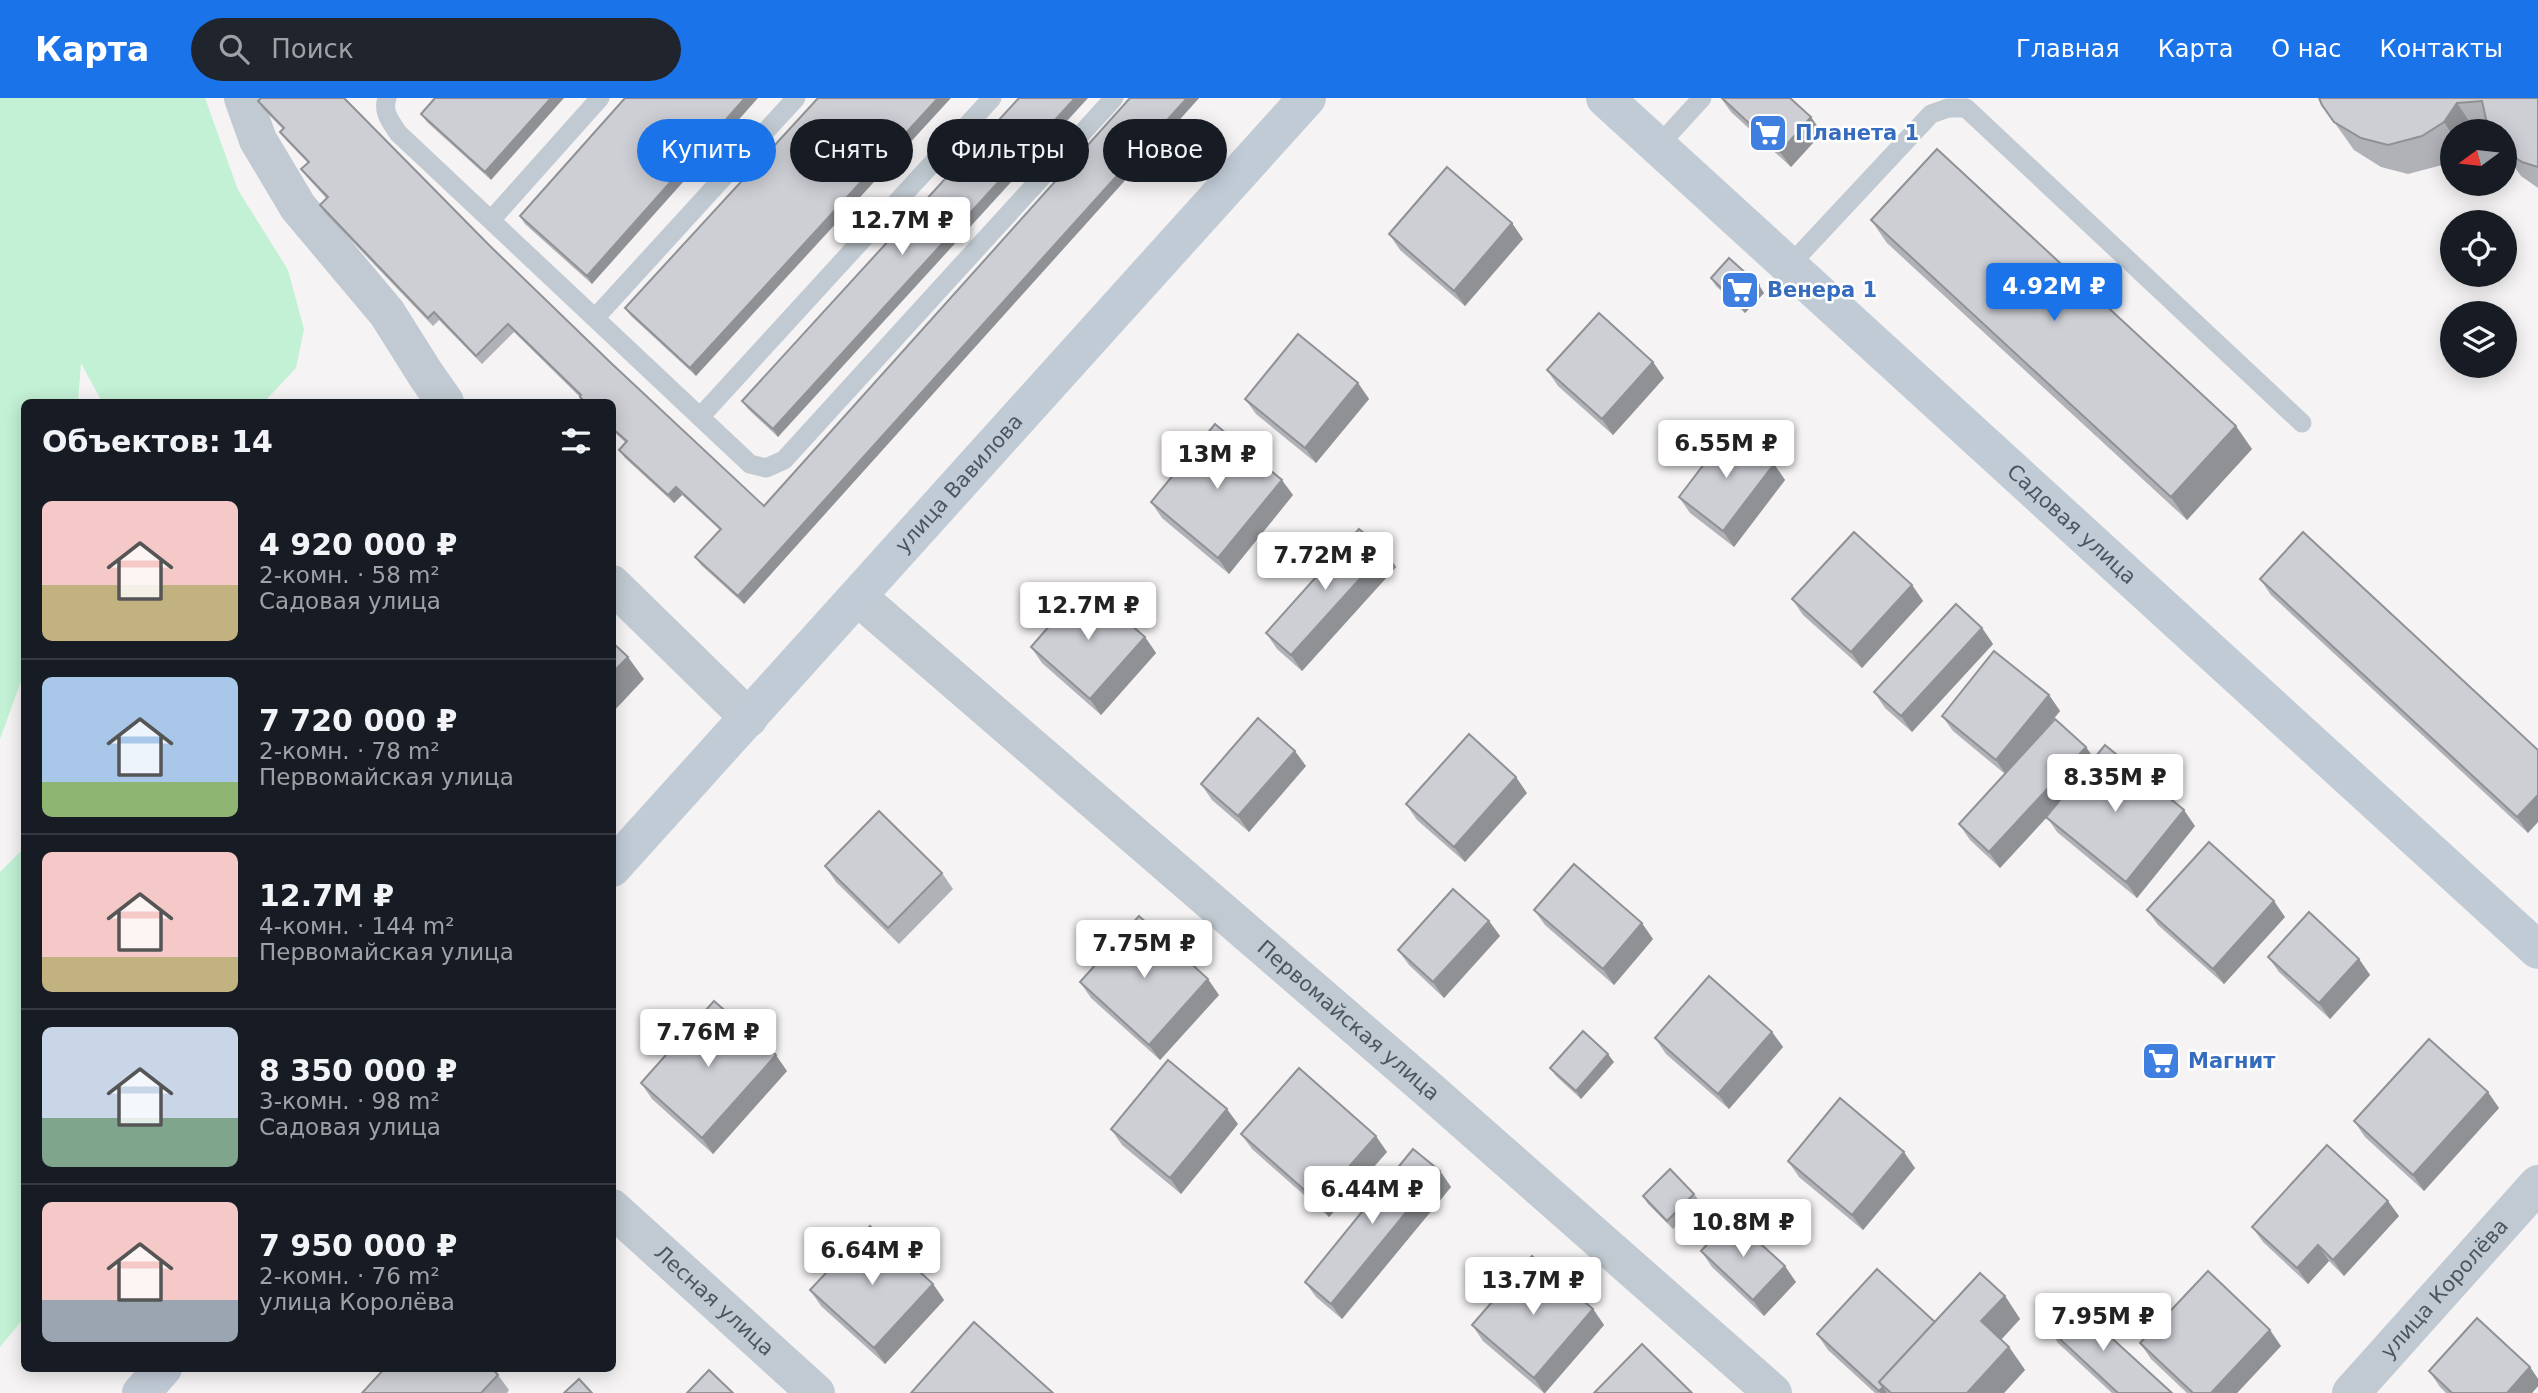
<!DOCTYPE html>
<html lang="ru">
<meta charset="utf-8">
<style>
body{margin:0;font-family:"DejaVu Sans",sans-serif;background:#20242c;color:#f1f3f6;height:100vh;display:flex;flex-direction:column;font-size:26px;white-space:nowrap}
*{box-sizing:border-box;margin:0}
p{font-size:23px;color:#9ea1a6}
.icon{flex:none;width:38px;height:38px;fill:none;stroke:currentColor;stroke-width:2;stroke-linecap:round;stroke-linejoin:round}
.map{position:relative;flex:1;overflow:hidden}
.side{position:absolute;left:21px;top:301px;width:595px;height:973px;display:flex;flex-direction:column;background:#171b24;border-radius:10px;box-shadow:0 4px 18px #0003}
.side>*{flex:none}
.top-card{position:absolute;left:637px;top:21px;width:665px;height:63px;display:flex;gap:14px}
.needle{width:46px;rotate:255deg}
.buttons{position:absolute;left:2440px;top:21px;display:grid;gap:14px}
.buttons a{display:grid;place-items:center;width:77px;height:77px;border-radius:50%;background:#171b24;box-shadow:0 4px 18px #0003;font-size:35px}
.price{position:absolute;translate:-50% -60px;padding:0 16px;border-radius:7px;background:#fff;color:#222;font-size:23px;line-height:46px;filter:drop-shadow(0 2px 4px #0008)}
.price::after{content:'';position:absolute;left:50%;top:42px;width:21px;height:16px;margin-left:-10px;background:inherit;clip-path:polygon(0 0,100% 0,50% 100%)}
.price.current{background:#1a73e8;color:#fff}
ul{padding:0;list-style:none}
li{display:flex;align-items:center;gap:21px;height:175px;padding:0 21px}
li+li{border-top:2px solid #363941}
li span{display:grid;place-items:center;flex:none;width:196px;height:140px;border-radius:10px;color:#555}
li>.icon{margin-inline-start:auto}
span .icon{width:84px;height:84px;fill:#fffc;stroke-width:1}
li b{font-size:30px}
h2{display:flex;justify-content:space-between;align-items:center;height:84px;padding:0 21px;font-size:30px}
.chip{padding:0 24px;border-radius:32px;background:#171b24;box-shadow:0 4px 18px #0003;font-size:24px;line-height:63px}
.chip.current{background:#1a73e8;color:#fff}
header{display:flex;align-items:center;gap:42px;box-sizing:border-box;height:98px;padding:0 35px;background:#1a73e8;color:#fff}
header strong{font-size:33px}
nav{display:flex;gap:38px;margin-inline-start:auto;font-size:24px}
.search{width:490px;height:63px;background:#20242c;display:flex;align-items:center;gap:18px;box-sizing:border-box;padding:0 24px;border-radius:38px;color:#9ea1a6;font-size:26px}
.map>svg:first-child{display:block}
.green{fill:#c3f1d5}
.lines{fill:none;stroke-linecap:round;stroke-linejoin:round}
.lane{stroke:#c1cad2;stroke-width:19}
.street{stroke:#c1cad2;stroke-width:38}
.secondary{stroke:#c1cbd6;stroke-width:38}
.wall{fill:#b0b2b7}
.shaded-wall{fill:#909195}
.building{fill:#cdcfd5;stroke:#909195;stroke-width:2}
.labels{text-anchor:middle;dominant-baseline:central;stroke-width:5;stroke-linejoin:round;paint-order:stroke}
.shop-label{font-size:21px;font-weight:bold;fill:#366cbe;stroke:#fff;text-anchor:start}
.street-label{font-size:21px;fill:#4a5661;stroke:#fff}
</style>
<header>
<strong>Карта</strong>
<div class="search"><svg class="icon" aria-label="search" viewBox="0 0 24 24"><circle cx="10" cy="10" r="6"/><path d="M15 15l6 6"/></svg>Поиск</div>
<nav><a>Главная</a><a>Карта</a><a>О нас</a><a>Контакты</a></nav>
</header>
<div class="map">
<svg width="2538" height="1295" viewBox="0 0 2538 1295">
<rect width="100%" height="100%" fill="#f5f3f3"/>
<!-- green -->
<g class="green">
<path d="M0,0H205L238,92L288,172L304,231L296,270L264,304H102L81,265L78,304H24V575L0,641Z"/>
<path d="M24,750V1220L0,1249V774Z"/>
</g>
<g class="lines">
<!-- lane -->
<g class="lane">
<path d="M387,0C382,14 391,24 398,35L750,366L766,370L784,362L1114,0"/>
<path d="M1658,48L1702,0"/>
<path d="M491,122L600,0"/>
<path d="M1789,168L1931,16L1948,10H1966L2302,325"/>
<path d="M595,220L796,0"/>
<path d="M700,319L992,0"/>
</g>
<!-- street -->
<g class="street">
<path d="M243,0L258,42L298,109L387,215L426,277L445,304"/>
<path d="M612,486L749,620"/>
<path id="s1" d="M858,499L1428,991L1773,1295"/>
<path id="s2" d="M612,1110L816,1295"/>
<path id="s3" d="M2351,1295L2538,1086"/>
</g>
<!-- secondary -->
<g class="secondary">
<path id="s4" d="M1605,0L2538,852"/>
<path id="s5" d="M612,770L1307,0"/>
<path d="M141,1295L163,1270"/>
</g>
</g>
<!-- wall -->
<g class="wall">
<path d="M435,0L491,82L427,24L421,16Z"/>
<path d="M625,0L592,186L525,126L520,118Z"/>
<path d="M818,0L696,278L631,218L625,210Z"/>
<path d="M1019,0L778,339L748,311L742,303Z"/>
<path d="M1130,0H1199L744,506L701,467L695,459L720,432L682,397L674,405L625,360L619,352L626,345L612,332V304H583L580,299L514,234L482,266L439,222L433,228L325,115L320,107L326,100L307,79L301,71L308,65L286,42L280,34L283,31L263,11L258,3L490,148L611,265L764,408Z"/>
<path d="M1721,0L1811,19L1822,35L1791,69L1731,14Z"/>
<path d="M2538,0V90L2521,78L2504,54V33H2452V61L2442,67L2408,76L2381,69L2354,52L2322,7Z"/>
<path d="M1871,122L2252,351L2187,422L1887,145Z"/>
<path d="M1389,136L1523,141L1465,208L1400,152Z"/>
<path d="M1711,180L1764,195L1745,215L1716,188Z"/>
<path d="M1653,264L1664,280L1613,337L1558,288L1547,272Z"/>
<path d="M1358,285L1369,301L1316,365L1256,316L1245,301Z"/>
<path d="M1774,366L1785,382L1734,449L1690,415L1679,399Z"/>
<path d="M1293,397L1229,476L1162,420L1151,404Z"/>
<path d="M1385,453L1396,469L1302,573L1277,551L1266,535Z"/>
<path d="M2260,481L2538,652L2528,735L2271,497Z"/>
<path d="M1912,487L1923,503L1862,570L1803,517L1792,501Z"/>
<path d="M1982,530L1993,546L1912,634L1885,610L1874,594Z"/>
<path d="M1145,539L1156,555L1101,617L1042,565L1031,549Z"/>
<path d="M2049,597L2060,613L2037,641L2086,649L2094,661L2195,728L2137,800L2057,734L2047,719L2000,770L1970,742L1959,726L2005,676L1953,633L1942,618Z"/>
<path d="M1306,668L1249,734L1212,702L1201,686Z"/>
<path d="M1527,695L1465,764L1417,722L1406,706Z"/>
<path d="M825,768L942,775L953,791L899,846L836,784Z"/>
<path d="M1534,812L1653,841L1614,887L1545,827Z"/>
<path d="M2147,812L2285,819L2224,886L2158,827Z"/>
<path d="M1489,823L1500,838L1444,900L1409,867L1398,852Z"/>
<path d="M2268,859L2359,861L2370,877L2330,921L2279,874Z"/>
<path d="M1080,884L1219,897L1160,962L1091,900Z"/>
<path d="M1772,934L1783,949L1729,1011L1666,956L1655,940Z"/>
<path d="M1614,964L1581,1001L1556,978L1550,970Z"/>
<path d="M787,973L713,1056L652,1001L641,985Z"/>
<path d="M2499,1010L2424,1093L2365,1039L2354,1023Z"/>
<path d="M1238,1026L1181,1096L1122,1047L1111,1031Z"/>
<path d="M1241,1036L1387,1054L1329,1119L1252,1051Z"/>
<path d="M1788,1063L1915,1070L1863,1132L1799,1079Z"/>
<path d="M1440,1073L1451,1089L1342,1221L1316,1199L1305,1184Z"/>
<path d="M1694,1096L1700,1104L1673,1131L1648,1106L1643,1098Z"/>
<path d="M2399,1118L2344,1178L2329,1163L2308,1186L2263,1144L2252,1129Z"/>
<path d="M1701,1153L1796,1184L1764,1218L1712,1169Z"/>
<path d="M933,1186L944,1202L885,1266L821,1208L810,1192Z"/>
<path d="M2005,1198L2020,1221L2001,1242L2009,1249L2025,1272L2004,1295H1875L1828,1252L1817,1236L1935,1224Z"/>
<path d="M1593,1211L1604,1227L1545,1295H1544L1483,1243L1472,1227Z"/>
<path d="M2047,1229L2172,1295H2112L2058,1245Z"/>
<path d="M2140,1245L2281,1248L2237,1295H2187L2151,1261Z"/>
<path d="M2530,1269L2538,1281V1288L2532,1295H2446L2440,1289L2429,1273Z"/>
<path d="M498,1277L509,1292L507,1295H362Z"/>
</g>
<!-- shaded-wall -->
<g class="shaded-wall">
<path d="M551,0H564L491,82L485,74Z"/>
<path d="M745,0H758L592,186L587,178Z"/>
<path d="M938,0H951L696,278L690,270Z"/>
<path d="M1075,0H1088L778,339L773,331Z"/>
<path d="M1187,0H1199L744,506L738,498Z"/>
<path d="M2457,5L2476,33H2452V36L2444,24Z"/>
<path d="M1811,19L1822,35L1791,69L1780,54Z"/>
<path d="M1512,125L1523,141L1465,208L1454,193Z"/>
<path d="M1759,187L1764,195L1745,215L1739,207Z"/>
<path d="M1653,264L1664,280L1613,337L1602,321Z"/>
<path d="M1358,285L1369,301L1316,365L1305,350Z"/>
<path d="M2236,328L2252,351L2187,422L2171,399Z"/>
<path d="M1774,366L1785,382L1734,449L1723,433Z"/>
<path d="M1282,382L1293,397L1229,476L1218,460Z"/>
<path d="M676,389L682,397L674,405L668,397Z"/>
<path d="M1385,453L1396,469L1302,573L1291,557Z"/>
<path d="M1912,487L1923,503L1862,570L1851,554Z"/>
<path d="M1982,530L1993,546L1912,634L1901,618Z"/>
<path d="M1145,539L1156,555L1101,617L1090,601Z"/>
<path d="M628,559L644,581L612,615V575Z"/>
<path d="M2049,597L2060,613L2007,678L1996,662Z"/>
<path d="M2086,649L2097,665L2000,770L1989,754Z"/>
<path d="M1295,653L1306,668L1249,734L1238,718Z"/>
<path d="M1516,679L1527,695L1465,764L1454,749Z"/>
<path d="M2538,697V724L2528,735L2517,719Z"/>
<path d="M2184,712L2195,728L2137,800L2126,784Z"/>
<path d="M2274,803L2285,819L2224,886L2213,871Z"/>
<path d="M1489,823L1500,838L1444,900L1433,884Z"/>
<path d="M1642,825L1653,841L1614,887L1603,871Z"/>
<path d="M2359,861L2370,877L2330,921L2319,905Z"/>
<path d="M1208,881L1219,897L1160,962L1149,947Z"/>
<path d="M1772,934L1783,949L1729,1011L1718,996Z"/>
<path d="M1608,956L1614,964L1581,1001L1576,993Z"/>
<path d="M776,957L787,973L713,1056L702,1040Z"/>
<path d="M2488,994L2499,1010L2424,1093L2413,1077Z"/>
<path d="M1227,1011L1238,1026L1181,1096L1170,1080Z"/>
<path d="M1376,1038L1387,1054L1329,1119L1318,1104Z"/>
<path d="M1904,1054L1915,1070L1863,1132L1852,1117Z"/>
<path d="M1440,1073L1451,1089L1342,1221L1331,1206Z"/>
<path d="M2388,1103L2399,1118L2344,1178L2333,1162Z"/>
<path d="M2318,1147L2329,1163L2308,1186L2297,1170Z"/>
<path d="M1785,1168L1796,1184L1764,1218L1753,1202Z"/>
<path d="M933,1186L944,1202L885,1266L874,1250Z"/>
<path d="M2005,1198L2020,1221L1997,1246L1981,1223Z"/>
<path d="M1593,1211L1604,1227L1545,1295H1544L1534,1280Z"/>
<path d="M2270,1232L2281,1248L2237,1295H2211Z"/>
<path d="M2009,1249L2025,1272L2004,1295H1967Z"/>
<path d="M2530,1269L2538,1281V1288L2532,1295H2507Z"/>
<path d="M1883,1289L1887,1295H1880L1879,1293Z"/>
</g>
<!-- building -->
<g class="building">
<path d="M261,0H344L490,148L611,265L764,408L1130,0H1187L738,498L695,459L721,431L676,389L668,397L619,352L627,343L612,330V304H585L580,299L581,297L508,226L476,258L434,214L428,220L320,107L328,99L301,71L309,64L280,34L284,30L258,3Z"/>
<path d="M435,0H551L485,74L421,16Z"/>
<path d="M625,0H745L587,178L520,118Z"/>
<path d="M818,0H938L690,270L625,210Z"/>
<path d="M1019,0H1075L773,331L742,303Z"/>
<path d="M1722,0H1790L1811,19L1780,54Z"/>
<path d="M2319,0H2538V69L2522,64L2504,52V33H2493L2486,21L2482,3L2457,5L2444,24L2422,38L2388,47L2361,40L2334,24L2322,7Z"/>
<path d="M1937,51L2236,328L2171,399L1871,122Z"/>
<path d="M1447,69L1512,125L1454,193L1389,136Z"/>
<path d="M1729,160L1759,187L1739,207L1711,180Z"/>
<path d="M1599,215L1653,264L1602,321L1547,272Z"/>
<path d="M1298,236L1358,285L1305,350L1245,301Z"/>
<path d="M1215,326L1282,382L1218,460L1151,404Z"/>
<path d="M1730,332L1774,366L1723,433L1679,399Z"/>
<path d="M1359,431L1385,453L1291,557L1266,535Z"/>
<path d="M1854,434L1912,487L1851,554L1792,501Z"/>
<path d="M2303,434L2538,652V697L2517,719L2260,481Z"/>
<path d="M1085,487L1145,539L1090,601L1031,549Z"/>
<path d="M1956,506L1982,530L1901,618L1874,594Z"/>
<path d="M612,544L628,559L612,575Z"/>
<path d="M1994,553L2049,597L1996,662L1942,618Z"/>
<path d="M1258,620L1295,653L1238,718L1201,686Z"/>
<path d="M2055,621L2086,649L1989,754L1959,726Z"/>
<path d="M1469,636L1516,679L1454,749L1406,706Z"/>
<path d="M2105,647L2184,712L2126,784L2046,719Z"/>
<path d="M879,713L942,775L888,830L825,768Z"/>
<path d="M2209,744L2274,803L2213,871L2147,812Z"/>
<path d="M1574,766L1642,825L1603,871L1534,812Z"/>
<path d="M1453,791L1489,823L1433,884L1398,852Z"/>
<path d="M2309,814L2359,861L2319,905L2268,859Z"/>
<path d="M1139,818L1208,881L1149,947L1080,884Z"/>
<path d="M1709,878L1772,934L1718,996L1655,940Z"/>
<path d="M714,903L776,957L702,1040L641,985Z"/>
<path d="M1583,933L1608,956L1576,993L1550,970Z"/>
<path d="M2429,941L2488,994L2413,1077L2354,1023Z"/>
<path d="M1168,962L1227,1011L1170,1080L1111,1031Z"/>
<path d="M1299,970L1376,1038L1318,1104L1241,1036Z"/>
<path d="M1840,1000L1904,1054L1852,1117L1788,1063Z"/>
<path d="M2327,1047L2388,1103L2333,1162L2318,1147L2297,1170L2252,1129Z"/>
<path d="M1413,1051L1440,1073L1331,1206L1305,1184Z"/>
<path d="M1670,1071L1694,1096L1667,1123L1643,1098Z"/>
<path d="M1732,1120L1785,1168L1753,1202L1701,1153Z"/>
<path d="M870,1128L933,1186L874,1250L810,1192Z"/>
<path d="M1532,1158L1593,1211L1534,1280L1472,1227Z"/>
<path d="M1877,1171L1935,1224L1879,1284L1883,1289L1879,1293L1817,1236Z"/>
<path d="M2208,1173L2270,1232L2211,1295H2193L2140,1245Z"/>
<path d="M1980,1175L2005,1198L1981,1223L2009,1249L1967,1295H1891L1879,1284Z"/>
<path d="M2071,1203L2172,1295H2118L2047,1229Z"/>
<path d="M2477,1220L2530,1269L2507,1295H2452L2429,1273Z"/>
<path d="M974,1224L1053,1295H911Z"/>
<path d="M1642,1246L1692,1295H1594Z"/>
<path d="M385,1270H492L498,1277L481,1295H362Z"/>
<path d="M709,1272L733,1295H687Z"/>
<path d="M579,1281L592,1295H564Z"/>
</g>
<!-- icons -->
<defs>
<symbol id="supermarket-square" viewBox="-11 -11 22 22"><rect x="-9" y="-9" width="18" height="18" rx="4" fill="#3f7fe0" stroke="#fff"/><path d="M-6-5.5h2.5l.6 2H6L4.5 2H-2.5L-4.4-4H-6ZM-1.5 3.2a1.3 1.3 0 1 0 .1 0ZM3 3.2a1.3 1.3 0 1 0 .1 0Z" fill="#fff"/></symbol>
</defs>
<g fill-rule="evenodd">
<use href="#supermarket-square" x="1746" y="13" width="44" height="44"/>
<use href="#supermarket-square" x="1718" y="170" width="44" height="44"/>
<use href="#supermarket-square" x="2139" y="941" width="44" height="44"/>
</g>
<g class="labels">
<!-- shop labels -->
<g class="shop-label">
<text x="1795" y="35">Планета 1</text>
<text x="1767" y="192">Венера 1</text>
<text x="2188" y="963">Магнит</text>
</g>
<!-- street labels -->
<g class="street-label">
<text stroke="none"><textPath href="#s5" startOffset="518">улица Вавилова</textPath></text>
<text stroke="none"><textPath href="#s4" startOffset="632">Садовая улица</textPath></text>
<text stroke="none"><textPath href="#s1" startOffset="648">Первомайская улица</textPath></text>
<text stroke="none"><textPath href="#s3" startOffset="140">улица Королёва</textPath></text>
<text stroke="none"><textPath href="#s2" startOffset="138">Лесная улица</textPath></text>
</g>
</g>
</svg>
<div class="buttons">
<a><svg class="needle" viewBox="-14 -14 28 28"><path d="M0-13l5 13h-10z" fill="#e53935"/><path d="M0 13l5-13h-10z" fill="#9ea1a6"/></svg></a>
<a><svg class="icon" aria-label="locate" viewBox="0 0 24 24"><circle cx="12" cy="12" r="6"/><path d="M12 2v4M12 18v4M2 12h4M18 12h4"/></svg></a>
<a><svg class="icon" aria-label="layers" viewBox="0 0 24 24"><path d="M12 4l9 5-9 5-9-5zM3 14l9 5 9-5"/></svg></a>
</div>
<b class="price" style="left:902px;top:159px">12.7M ₽</b>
<b class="price current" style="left:2054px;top:225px">4.92M ₽</b>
<b class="price" style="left:1726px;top:382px">6.55M ₽</b>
<b class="price" style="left:1217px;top:393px">13M ₽</b>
<b class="price" style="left:1325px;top:494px">7.72M ₽</b>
<b class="price" style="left:1088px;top:544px">12.7M ₽</b>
<b class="price" style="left:2115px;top:716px">8.35M ₽</b>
<b class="price" style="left:1144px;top:882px">7.75M ₽</b>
<b class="price" style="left:708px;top:971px">7.76M ₽</b>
<b class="price" style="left:1372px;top:1128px">6.44M ₽</b>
<b class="price" style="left:1743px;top:1161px">10.8M ₽</b>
<b class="price" style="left:872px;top:1189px">6.64M ₽</b>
<b class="price" style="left:1533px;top:1219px">13.7M ₽</b>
<b class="price" style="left:2103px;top:1255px">7.95M ₽</b>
<div class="top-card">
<a class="chip current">Купить</a>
<a class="chip">Снять</a>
<a class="chip">Фильтры</a>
<a class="chip">Новое</a>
</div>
<section class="side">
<h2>Объектов: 14<svg class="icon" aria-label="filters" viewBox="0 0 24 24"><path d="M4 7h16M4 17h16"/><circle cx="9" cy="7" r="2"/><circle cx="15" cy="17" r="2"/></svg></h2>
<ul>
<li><span style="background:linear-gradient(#f6c9c9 60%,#c2b280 0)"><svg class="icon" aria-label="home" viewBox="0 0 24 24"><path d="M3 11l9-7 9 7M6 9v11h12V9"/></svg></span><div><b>4 920 000 ₽</b><p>2-комн. · 58 m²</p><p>Садовая улица</p></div></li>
<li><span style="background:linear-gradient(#a9c7e8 75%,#8fb573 0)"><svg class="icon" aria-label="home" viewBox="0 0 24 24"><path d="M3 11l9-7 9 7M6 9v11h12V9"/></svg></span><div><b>7 720 000 ₽</b><p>2-комн. · 78 m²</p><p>Первомайская улица</p></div></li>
<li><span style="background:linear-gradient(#f6c9c9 75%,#c2b280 0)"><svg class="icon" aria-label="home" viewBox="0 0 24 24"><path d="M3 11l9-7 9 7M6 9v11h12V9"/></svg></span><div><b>12.7M ₽</b><p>4-комн. · 144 m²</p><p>Первомайская улица</p></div></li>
<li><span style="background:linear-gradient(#c9d6e8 65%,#7fa58c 0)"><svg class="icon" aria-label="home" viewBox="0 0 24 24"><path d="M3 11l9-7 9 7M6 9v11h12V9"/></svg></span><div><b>8 350 000 ₽</b><p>3-комн. · 98 m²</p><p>Садовая улица</p></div></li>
<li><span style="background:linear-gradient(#f6c9c9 70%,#9aa5b1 0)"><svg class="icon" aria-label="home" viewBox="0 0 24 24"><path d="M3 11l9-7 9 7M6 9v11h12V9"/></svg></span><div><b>7 950 000 ₽</b><p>2-комн. · 76 m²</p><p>улица Королёва</p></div></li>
</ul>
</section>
</div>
